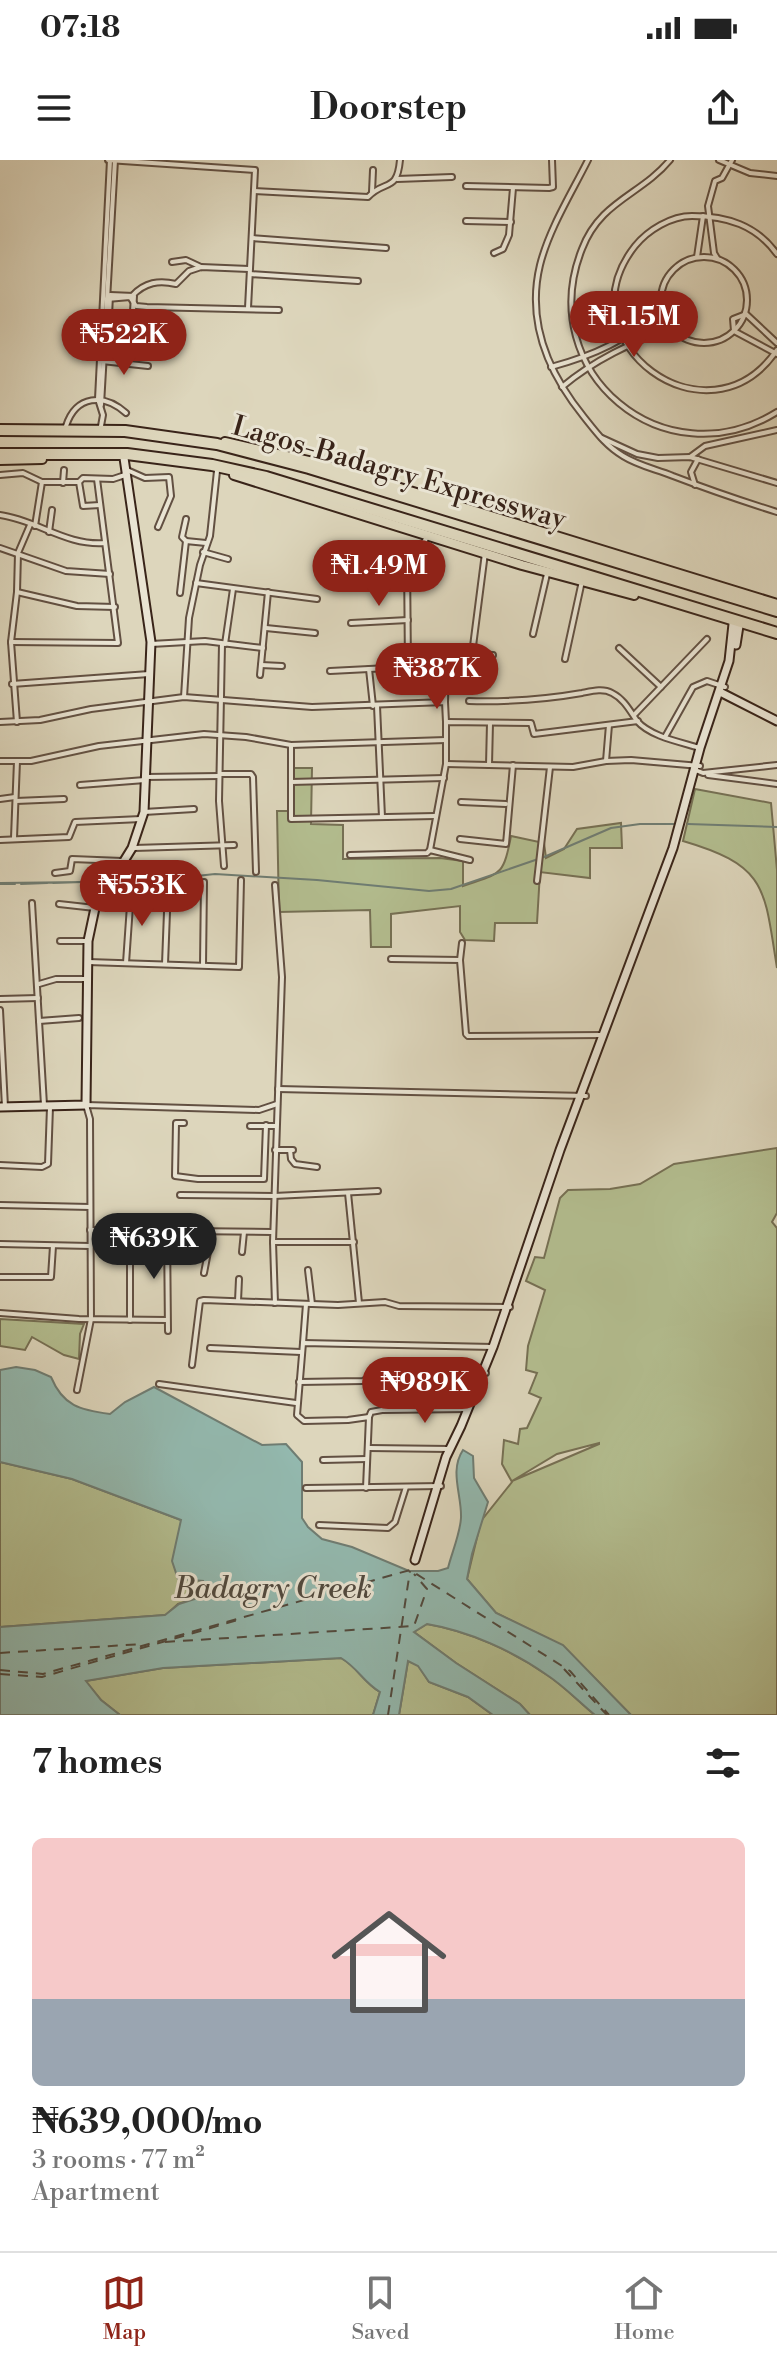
<!DOCTYPE html>
<meta charset="utf-8">
<style>
body{margin:0;font-family:"Libre Bodoni",serif;background:#f2f2f2;color:#222;height:100vh;display:flex;flex-direction:column;font-size:30px;white-space:nowrap}
*{box-sizing:border-box;margin:0}
p{font-size:26px;color:#767676}
.icon{flex:none;width:44px;height:44px;fill:none;stroke:currentColor;stroke-width:2;stroke-linecap:round;stroke-linejoin:round}
.map{position:relative;height:1555px;overflow:hidden}
.details{display:flex;flex-direction:column;background:#fff;flex:1}
.details>*{flex:none}
.price{position:absolute;translate:-50% -68px;padding:0 18px;border-radius:28px;background:#8f2418;color:#fff;font-size:26px;line-height:52px;filter:drop-shadow(0 2px 4px #0008)}
.price::after{content:'';position:absolute;left:50%;top:48px;width:24px;height:18px;margin-left:-12px;background:inherit;clip-path:polygon(0 0,100% 0,50% 100%)}
.price.selected{background:#222;color:#fff}
ul{padding:0;list-style:none}
li{display:grid;align-content:center;gap:16px;height:424px;padding:0 32px}
li+li{border-top:2px solid #e0e0e0}
li span{display:grid;place-items:center;height:248px;border-radius:12px;color:#555}
li>.icon{margin-inline-start:auto}
span .icon{width:144px;height:144px;fill:#fffc;stroke-width:1}
li b{font-size:34px}
h2{display:flex;justify-content:space-between;align-items:center;height:96px;padding:0 32px;font-size:34px}
.status{display:flex;justify-content:space-between;align-items:center;height:56px;padding:0 40px;background:#fff;direction:ltr}
.status svg{height:22px;fill:currentColor}
header{display:flex;justify-content:space-between;align-items:center;height:104px;padding:0 32px;background:#fff;font-size:36px;font-weight:600}
.tabs{display:flex;justify-content:space-around;align-items:center;height:112px;border-top:2px solid #e0e0e0;background:#fff;font-size:22px;color:#767676}
.tabs a{display:grid;justify-items:center;gap:4px}
.tabs .selected{color:#8f2418}
.map>svg:first-child{display:block}
.green{fill:#b3bd8f;stroke:#767054;stroke-width:2;fill-rule:evenodd}
.water{fill:#93b9af;stroke:#6f7d73;stroke-width:2}
.lines{fill:none;stroke-linecap:round;stroke-linejoin:round}
.stream{stroke:#6f7d73;stroke-width:2}
.ferry{stroke:#50493e;stroke-width:2;stroke-dasharray:10 8;stroke-linecap:butt}
.street-casing{stroke:#625042;stroke-width:8}
.secondary-casing{stroke:#392419;stroke-width:11}
.primary-casing{stroke:#392419;stroke-width:12}
.highway-casing{stroke:#392419;stroke-width:14}
.street{stroke:#e9e4d3;stroke-width:4}
.secondary{stroke:#e9e4d3;stroke-width:7}
.primary{stroke:#ddd6bc;stroke-width:8}
.highway{stroke:#ddd6bc;stroke-width:10}
.labels{text-anchor:middle;dominant-baseline:central;stroke-width:6;stroke-linejoin:round;paint-order:stroke}
.street-label{font-size:28px;fill:#392419;stroke:#e9e4d3}
.water-label{font-size:30px;font-style:italic;fill:#50493e;stroke:#e9e4d3}
</style>
<div class="status"><b>07:18</b><svg viewBox="0 0 49 12"><path d="M0 12V9h3v3zM5 12V6h3v6zM10 12V3h3v9zM15 12V0h3v12zM26 1h20v11H26zM47 4h2v5h-2z"/></svg></div>
<header><svg class="icon" aria-label="menu" viewBox="0 0 24 24"><path d="M4 6h16M4 12h16M4 18h16"/></svg>Doorstep<svg class="icon" aria-label="share" viewBox="0 0 24 24"><path d="M12 15V3M7 8l5-5 5 5M5 13v7h14v-7"/></svg></header>
<div class="map">
<svg width="777" height="1555" viewBox="0 0 777 1555">
<rect width="100%" height="100%" fill="#ddd6bc"/>
<filter id="stains"><feTurbulence type="fractalNoise" baseFrequency=".0025" numOctaves="4"/><feColorMatrix values="0 0 0 0 .2 0 0 0 0 .09 0 0 0 0 .02 0 0 0 .5 -.17"/></filter>
<radialGradient id="worn" r=".72"><stop offset=".6" stop-color="#630" stop-opacity="0"/><stop offset="1" stop-color="#630" stop-opacity=".3"/></radialGradient>
<!-- green -->
<g class="green">
<path d="M292,608H312L311,664L343,665V699L440,698L463,701V726C501,713 503,717 511,676L544,683L546,698L564,689L577,669L621,663L622,688H590V718L540,712L537,763H495L494,781L465,780L460,772V746L391,754V787H371L370,750L279,752L277,651H292Z"/>
<path d="M695,629L771,643L777,710V808C764,728 768,706 683,681Z"/>
<path d="M777,988V1053L772,1062L777,1068V1555H631L563,1486L496,1453L467,1419L481,1361L512,1322L502,1304L504,1280L518,1284L520,1269L527,1268L541,1238L529,1233L537,1213L526,1210L528,1186L545,1130L526,1121L535,1097L544,1098L560,1038L568,1030L610,1029L640,1024L674,1004ZM599,1283V1284L512,1321L557,1294Z"/>
<path d="M0,1159L84,1164L80,1174L79,1199L64,1195L32,1177L25,1190L0,1186Z"/>
<path d="M0,1302L72,1319L181,1360L203,1421L201,1437L178,1444L166,1455L0,1467Z"/>
<path d="M427,1464C468,1471 513,1491 547,1515C564,1526 579,1542 595,1555H530L520,1544L456,1503L414,1472Z"/>
<path d="M341,1498C359,1508 363,1522 380,1532L373,1555H120L101,1540L85,1521L163,1508Z"/>
<path d="M408,1501L418,1505L429,1522L468,1537L493,1555H399Z"/>
</g>
<!-- water -->
<path class="water" d="M16,1207L35,1210L51,1217C63,1246 80,1250 110,1254L125,1242L154,1227L262,1285L286,1284L302,1302V1358L308,1367L322,1379L352,1387L409,1411H438L448,1408C452,1392 460,1374 461,1358C462,1335 449,1311 463,1290L473,1296L474,1318L488,1342L472,1394L467,1419L496,1453L563,1485L631,1555H595C579,1542 564,1526 547,1515C513,1491 469,1471 427,1464L414,1472L456,1503L520,1544L530,1555H493L468,1537L429,1522L418,1506L408,1501L399,1555H373L380,1532C363,1522 358,1508 341,1498L163,1508L86,1521L101,1540L120,1555H0V1467L165,1455L179,1444L201,1437L203,1421L178,1419L172,1401L181,1360L72,1319L0,1302V1210Z"/>
<g class="lines">
<!-- stream -->
<g class="stream">
<path d="M688,664L777,667"/>
<path d="M83,722L105,725"/>
<path d="M0,723L83,722L53,723"/>
<path d="M0,724H15"/>
<path d="M21,724L47,723"/>
<path d="M113,725L215,714L317,720L429,731L451,729L544,697L611,668L640,664H674"/>
</g>
<!-- ferry -->
<g class="ferry">
<path d="M165,1482L414,1466L427,1429L414,1414"/>
<path d="M0,1493L142,1484"/>
<path d="M564,1509L607,1555"/>
<path d="M0,1510L43,1514L410,1410L570,1511L609,1555"/>
<path d="M0,1514L42,1517L238,1460"/>
<path d="M388,1555L410,1411"/>
</g>
<defs>
<g id="street">
<path d="M108,0L255,10L248,148"/>
<path d="M588,0C571,34 549,69 540,105C526,163 549,214 584,257C596,272 606,286 623,296C639,306 656,309 673,316C707,329 742,341 777,352"/>
<path d="M670,0C641,35 600,41 582,89C533,212 664,322 777,252"/>
<path d="M719,0L750,13L777,16"/>
<path d="M397,19L452,17"/>
<path d="M466,26L549,28L553,27L552,0"/>
<path d="M254,31L368,37C385,19 397,33 400,0"/>
<path d="M372,32L373,10"/>
<path d="M466,61L511,62"/>
<path d="M252,78L386,88"/>
<path d="M494,93L503,89L509,75L513,28"/>
<path d="M777,94C756,65 727,56 692,56C671,56 648,70 635,86C560,181 708,291 777,190"/>
<circle cx="704" cy="140" r="43"/>
<path d="M697,97L703,56"/>
<path d="M717,98L714,93L708,46L715,21L722,18L732,0"/>
<path d="M172,102L186,100L201,107"/>
<path d="M250,114L358,121"/>
<path d="M110,135L134,136L130,197L107,198Z"/>
<path d="M132,136C145,122 159,120 176,124L189,111L201,107L249,109"/>
<path d="M107,139L130,137L136,146L147,147L279,150"/>
<path d="M777,183L746,154L733,159L734,171L777,194"/>
<path d="M102,201L148,206"/>
<path d="M551,207C599,194 622,181 661,152"/>
<path d="M562,227C594,200 631,183 671,168"/>
<path d="M101,245L115,0"/>
<path d="M66,266C76,235 104,233 126,253"/>
<path d="M101,266L103,255L98,239L110,0"/>
<path d="M602,278L637,294L658,298L690,297L777,323"/>
<path d="M690,297L705,286L777,270"/>
<path d="M127,310L145,318L169,317L171,336L158,367"/>
<path d="M0,315L23,313L42,322H79L83,318L113,319L125,315"/>
<path d="M79,322L83,346L100,345"/>
<path d="M63,323L64,310"/>
<path d="M695,325L691,312L698,299"/>
<path d="M0,355C37,360 66,386 105,383"/>
<path d="M35,366L42,322"/>
<path d="M49,372L52,350"/>
<path d="M186,381L182,377L186,359"/>
<path d="M0,388L66,411L110,414"/>
<path d="M203,392L228,399"/>
<path d="M196,423L317,439"/>
<path d="M350,424H407"/>
<path d="M17,432L77,446L115,447"/>
<path d="M180,433L186,381L206,383"/>
<path d="M351,463L408,460"/>
<path d="M266,468L315,473"/>
<path d="M533,474L547,414"/>
<path d="M11,482L118,483L97,319"/>
<path d="M151,484L205,481L263,488"/>
<path d="M222,484L219,641L224,706"/>
<path d="M225,484L233,429"/>
<path d="M445,488L446,500"/>
<path d="M619,488L661,527"/>
<path d="M472,494L485,393"/>
<path d="M565,499L582,421"/>
<path d="M261,505L282,506"/>
<path d="M369,509L373,546"/>
<path d="M330,511L408,507L407,400L420,389L427,377"/>
<path d="M260,515L268,432"/>
<path d="M12,524L149,514"/>
<path d="M184,537L189,458L200,405L210,376L217,311"/>
<path d="M469,541C509,542 542,540 582,533C592,531 603,528 612,533C624,539 630,551 637,561C651,577 681,582 700,588"/>
<path d="M445,542L446,500L450,498L468,499L472,494L493,495"/>
<path d="M377,546L382,657"/>
<path d="M635,554L707,479"/>
<path d="M0,562L40,560L91,549L184,537L312,547L445,542L446,562"/>
<path d="M17,562L11,482L17,432L18,393L30,365"/>
<path d="M665,577L693,527L707,521L725,527"/>
<path d="M291,586V659L435,656"/>
<path d="M0,601H31L99,586L204,574L246,577L291,585L446,580"/>
<path d="M606,601L609,565"/>
<path d="M446,604L573,607L606,601L631,600L700,606"/>
<path d="M489,605L490,563"/>
<path d="M698,611L703,613L777,605"/>
<path d="M220,614H251L253,617L256,712"/>
<path d="M708,615L777,624"/>
<path d="M146,617L219,616"/>
<path d="M291,622L444,618"/>
<path d="M80,625L145,620"/>
<path d="M0,639L15,637"/>
<path d="M16,641L64,639"/>
<path d="M461,642L506,644"/>
<path d="M144,652L194,649"/>
<path d="M14,678L17,601"/>
<path d="M460,679L506,684L513,605"/>
<path d="M0,680L69,677L75,662L141,659"/>
<path d="M134,688L234,685"/>
<path d="M430,690L446,604V562L531,563L534,574L638,561"/>
<path d="M350,695L427,693L430,690L470,700"/>
<path d="M55,713L70,711L72,699L122,701"/>
<path d="M537,721L550,607"/>
<path d="M275,725L282,817L273,1082L275,1143"/>
<path d="M32,743L44,945"/>
<path d="M59,744L95,748"/>
<path d="M60,781H88"/>
<path d="M391,799L460,800L466,874L468,876L602,875"/>
<path d="M460,800L462,783"/>
<path d="M88,802L239,807L241,720"/>
<path d="M126,803L131,731"/>
<path d="M165,804L168,726"/>
<path d="M203,805L204,722"/>
<path d="M39,824L56,819H88"/>
<path d="M0,839L38,838"/>
<path d="M0,850L5,947"/>
<path d="M39,861L79,858"/>
<path d="M278,929L586,936"/>
<path d="M184,963H176L175,1016L198,1019H264L266,965"/>
<path d="M250,966H276"/>
<path d="M275,990H293"/>
<path d="M290,990L291,999L295,1004L317,1007"/>
<path d="M0,1005L42,1007L48,1004L50,947"/>
<path d="M348,1033L359,1143"/>
<path d="M180,1035L274,1036L378,1031"/>
<path d="M0,1045L90,1047"/>
<path d="M90,1070L272,1072"/>
<path d="M130,1070V1160"/>
<path d="M167,1071L168,1171"/>
<path d="M273,1082H354"/>
<path d="M0,1084L90,1086"/>
<path d="M242,1092L244,1072"/>
<path d="M308,1110L312,1144"/>
<path d="M204,1113L212,1071"/>
<path d="M0,1117H51L53,1086"/>
<path d="M238,1141L239,1119"/>
<path d="M0,1153L79,1159L167,1160"/>
<path d="M303,1183L306,1144"/>
<path d="M210,1188L301,1192"/>
<path d="M192,1205L200,1141L204,1140L338,1145L385,1142L399,1146L510,1147"/>
<path d="M299,1222L363,1221L377,1212L486,1213"/>
<path d="M159,1224L296,1243"/>
<path d="M77,1230L91,1159L90,959L86,945L259,950L277,944"/>
<path d="M369,1257L371,1252L382,1250L468,1249"/>
<path d="M369,1288L449,1289"/>
<path d="M323,1300L367,1299"/>
<path d="M306,1328L441,1326"/>
<path d="M366,1328L369,1257L348,1260L304,1261L297,1255L303,1183L493,1187"/>
<path d="M319,1365L388,1368L395,1362L406,1327"/>
</g>
<g id="secondary">
<path d="M736,485L739,466"/>
<path d="M720,532L777,561"/>
<path d="M0,947L86,945L88,781L95,748L132,688L144,652L151,482L124,298"/>
<path d="M415,1400L446,1297L461,1266L493,1187L560,990L673,688L700,588L729,501L733,464"/>
</g>
<g id="primary">
<path d="M225,282L322,304L777,444"/>
<path d="M0,300L42,299"/>
<path d="M234,315L522,405L634,435"/>
</g>
<g id="highway">
<path d="M0,270L125,271L217,284L309,308L777,451"/>
<path d="M0,294H127L212,305L266,317L777,473"/>
</g>
</defs>
<!-- street casing -->
<use href="#street" class="street-casing"/>
<!-- secondary casing -->
<use href="#secondary" class="secondary-casing"/>
<!-- primary casing -->
<use href="#primary" class="primary-casing"/>
<!-- highway casing -->
<use href="#highway" class="highway-casing"/>
<!-- street -->
<use href="#street" class="street"/>
<!-- secondary -->
<use href="#secondary" class="secondary"/>
<!-- primary -->
<use href="#primary" class="primary"/>
<!-- highway -->
<use href="#highway" class="highway"/>
</g>
<g class="labels">
<!-- street labels -->
<g class="street-label">
<text transform="translate(399 313) rotate(16)">Lagos-Badagry Expressway</text>
</g>
<!-- water labels -->
<g class="water-label">
<text x="273" y="1429">Badagry Creek</text>
</g>
</g>
<rect width="100%" height="100%" filter="url(#stains)"/>
<rect width="100%" height="100%" fill="url(#worn)"/>
</svg>
<b class="price" style="left:634px;top:199px">₦1.15M</b>
<b class="price" style="left:124px;top:217px">₦522K</b>
<b class="price" style="left:379px;top:448px">₦1.49M</b>
<b class="price" style="left:437px;top:551px">₦387K</b>
<b class="price" style="left:142px;top:768px">₦553K</b>
<b class="price selected" style="left:154px;top:1121px">₦639K</b>
<b class="price" style="left:425px;top:1265px">₦989K</b>
</div>
<section class="details">
<h2>7 homes<svg class="icon" aria-label="filters" viewBox="0 0 24 24"><path d="M4 7h16M4 17h16"/><circle cx="9" cy="7" r="2"/><circle cx="15" cy="17" r="2"/></svg></h2>
<ul>
<li><span style="background:linear-gradient(#f6c9c9 65%,#9aa5b1 0)"><svg class="icon" aria-label="home" viewBox="0 0 24 24"><path d="M3 11l9-7 9 7M6 9v11h12V9"/></svg></span><div><b>₦639,000/mo</b><p>3 rooms · 77 m²</p><p>Apartment</p></div></li>
</ul>
</section>
<nav class="tabs">
<a class="selected"><svg class="icon" aria-label="map" viewBox="0 0 24 24"><path d="M3 6l6-2 6 2 6-2v14l-6 2-6-2-6 2zM9 4v14M15 6v14"/></svg>Map</a>
<a><svg class="icon" aria-label="saved" viewBox="0 0 24 24"><path d="M7 4h10v16l-5-4-5 4z"/></svg>Saved</a>
<a><svg class="icon" aria-label="home" viewBox="0 0 24 24"><path d="M3 11l9-7 9 7M6 9v11h12V9"/></svg>Home</a>
</nav>
